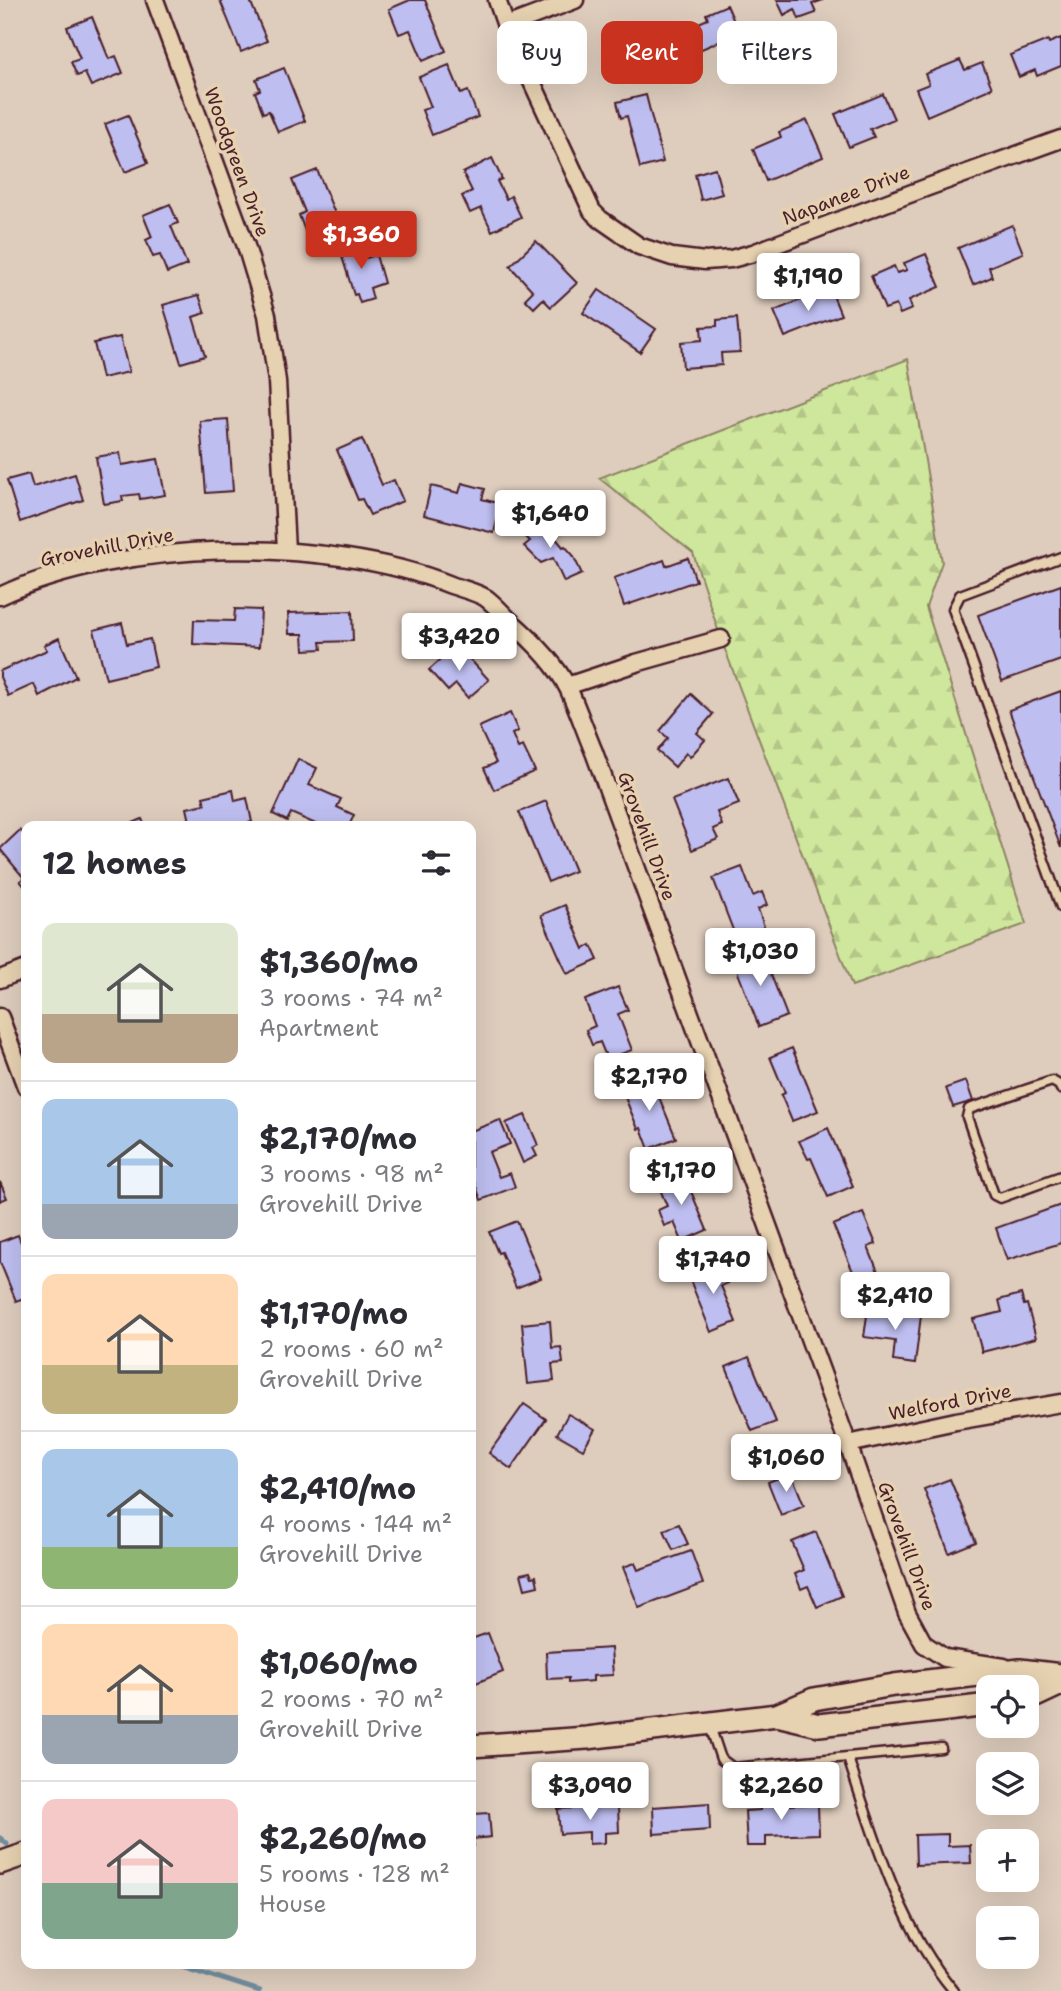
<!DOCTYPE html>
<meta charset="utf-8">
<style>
body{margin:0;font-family:"Shantell Sans",sans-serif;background:#f7f7f7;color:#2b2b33;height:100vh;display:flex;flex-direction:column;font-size:26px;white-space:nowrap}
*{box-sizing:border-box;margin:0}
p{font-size:23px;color:#7c7c81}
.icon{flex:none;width:38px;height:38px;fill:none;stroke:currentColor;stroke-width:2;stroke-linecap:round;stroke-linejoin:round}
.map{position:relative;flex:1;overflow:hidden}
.details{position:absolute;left:21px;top:821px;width:455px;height:1148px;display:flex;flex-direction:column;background:#fff;border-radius:14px;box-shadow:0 7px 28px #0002}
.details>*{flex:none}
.hud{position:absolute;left:497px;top:21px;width:458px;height:63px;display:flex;gap:14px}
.buttons{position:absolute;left:976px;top:1675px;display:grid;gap:14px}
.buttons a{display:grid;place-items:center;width:63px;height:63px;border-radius:14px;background:#fff;box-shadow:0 7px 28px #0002;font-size:35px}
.price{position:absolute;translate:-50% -60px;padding:0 16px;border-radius:7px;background:#fff;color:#222;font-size:23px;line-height:46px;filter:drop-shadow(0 2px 4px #0008)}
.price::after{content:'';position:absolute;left:50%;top:42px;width:21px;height:16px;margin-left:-10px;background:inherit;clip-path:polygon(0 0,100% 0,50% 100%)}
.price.active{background:#c8321e;color:#fff}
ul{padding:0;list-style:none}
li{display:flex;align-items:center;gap:21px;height:175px;padding:0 21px}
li+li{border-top:2px solid #e1e1e2}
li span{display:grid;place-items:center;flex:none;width:196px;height:140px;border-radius:14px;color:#555}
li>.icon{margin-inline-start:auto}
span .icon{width:84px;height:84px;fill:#fffc;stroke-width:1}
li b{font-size:30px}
h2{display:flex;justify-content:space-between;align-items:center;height:84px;padding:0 21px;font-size:30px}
.tag{padding:0 24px;border-radius:14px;background:#fff;box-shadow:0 7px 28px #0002;font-size:24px;line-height:63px}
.tag.active{background:#c8321e;color:#fff}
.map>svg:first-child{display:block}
.forest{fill:url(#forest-firs);stroke:#8c8364;stroke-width:2}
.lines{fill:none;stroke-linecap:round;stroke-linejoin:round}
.stream{stroke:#728e9f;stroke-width:5}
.building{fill:#bebef0;stroke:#4a1f2b;stroke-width:2}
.lane-casing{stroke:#4a1f2b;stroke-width:13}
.street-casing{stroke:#4a1f2b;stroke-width:21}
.secondary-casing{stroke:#4a1f2b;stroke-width:26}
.lane{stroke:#e6d1b0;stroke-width:8}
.street{stroke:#e6d1b0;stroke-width:16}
.secondary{stroke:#e6d1b0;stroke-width:21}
.labels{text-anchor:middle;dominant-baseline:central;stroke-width:7;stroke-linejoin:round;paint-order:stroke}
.street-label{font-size:19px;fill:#4a1f2b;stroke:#e6d1b0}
</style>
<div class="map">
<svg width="1061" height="1991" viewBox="0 0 1061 1991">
<defs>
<pattern id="forest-firs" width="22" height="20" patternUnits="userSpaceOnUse" patternTransform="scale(1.75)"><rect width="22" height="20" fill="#cfe79c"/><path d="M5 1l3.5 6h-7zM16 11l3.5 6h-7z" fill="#b3c687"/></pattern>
</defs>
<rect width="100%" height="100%" fill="#decdbd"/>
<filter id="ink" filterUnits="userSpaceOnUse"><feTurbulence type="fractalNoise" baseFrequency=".0143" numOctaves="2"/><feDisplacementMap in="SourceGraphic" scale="14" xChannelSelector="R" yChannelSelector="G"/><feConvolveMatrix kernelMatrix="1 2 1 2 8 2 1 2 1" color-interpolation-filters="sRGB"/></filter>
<g filter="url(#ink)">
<!-- forest -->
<path class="forest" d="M908,359L942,562L926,607L1026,924L852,986L721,639L693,553L599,478Z"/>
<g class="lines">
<!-- stream -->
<g class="stream">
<path d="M0,1838L7,1844"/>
<path d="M176,1964L260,1991"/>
</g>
</g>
<!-- building -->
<g class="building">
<path d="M220,0H256L251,3L267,41L241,52Z"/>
<path d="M410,0H425L446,51L423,61L410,30L399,34L389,9Z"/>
<path d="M777,0H823L812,4L816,13L799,19L795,9L784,15Z"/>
<path d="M727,5L739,33L690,54L680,31L708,19L706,14Z"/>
<path d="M92,17L109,59L116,56L123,73L91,86L85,73L77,76L71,62L80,59L67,27Z"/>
<path d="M1061,38V66L1037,76L1035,70L1019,77L1010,55L1048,40L1049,43Z"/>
<path d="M960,60L965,70L982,63L992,88L927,116L916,89L929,84L925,74Z"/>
<path d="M449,65L461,94L468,91L478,117L432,135L422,110L431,107L419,77Z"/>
<path d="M284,68L305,121L278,132L269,111L263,113L255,92L260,90L256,79Z"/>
<path d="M883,94L894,119L870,129L874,137L849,147L835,114Z"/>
<path d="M646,95L663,162L640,168L627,116L621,118L617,102Z"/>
<path d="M128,115L148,163L125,172L105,124Z"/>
<path d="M807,120L823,157L766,181L753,149L781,137L779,132Z"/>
<path d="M492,158L502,179L497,181L506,199L511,196L521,217L492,231L481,208L470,213L462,196L472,191L463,173Z"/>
<path d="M715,168L722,194L701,200L695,174Z"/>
<path d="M317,170L339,223L307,236L299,215L305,212L292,180Z"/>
<path d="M170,204L178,223L171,226L187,265L167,273L160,255L153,257L146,240L152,237L143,215Z"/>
<path d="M1012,225L1023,253L989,267L992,277L973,285L958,248Z"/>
<path d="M360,241L366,258L376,255L384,283L370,288L373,299L360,303L357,294L354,295L339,247Z"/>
<path d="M536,241L577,283L551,307L543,299L534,308L525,299L533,291L510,266Z"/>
<path d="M926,254L940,287L909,300L912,309L900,314L896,305L885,309L871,276L894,266L897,273L907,270L904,263Z"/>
<path d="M830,288L841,315L785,337L774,311Z"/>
<path d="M599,290L656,329L640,352L583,313Z"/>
<path d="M199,295L205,313L193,317L205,356L181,363L163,305Z"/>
<path d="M737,318L740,352L721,353L722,365L683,368L681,342L702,340L701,327L717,326V320Z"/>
<path d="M120,337L129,372L102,378L94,343Z"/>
<path d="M228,419L233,491L206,493L200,421Z"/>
<path d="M362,439L382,485L394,480L403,501L370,515L362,499L358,500L337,450Z"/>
<path d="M120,453L122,465L158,459L165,495L140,499L139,494L122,496L123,501L104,504L96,457Z"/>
<path d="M29,474L33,487L75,474L83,500L20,522L7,480Z"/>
<path d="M462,483L485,489L482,499L501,504L494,533L424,515L431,486L459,493Z"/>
<path d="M538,517L563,547L565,546L573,555L582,574L564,582L553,558L541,563L524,546L530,541L521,532Z"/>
<path d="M688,558L696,581L624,606L614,578L664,560L666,566Z"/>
<path d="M1061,585V660L1002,681L978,615Z"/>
<path d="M235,609L261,610L259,647L193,644L194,620L234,621Z"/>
<path d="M352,611L353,641L321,642L322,649L304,650L303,634H289L288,613Z"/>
<path d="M122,623L127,644L150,639L156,667L106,679L94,630Z"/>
<path d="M59,638L76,677L39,696L34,684L8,696L0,677V671L47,650L44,645Z"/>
<path d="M457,645L489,680L468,698L456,684L448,691L429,670Z"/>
<path d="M1061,691V848L1009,710Z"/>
<path d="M691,694L713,714L697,733L705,740L690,757L686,753L675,767L657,751L668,738L660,731Z"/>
<path d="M510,713L518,731L512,734L518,748L523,746L535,771L494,790L484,768L496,763L479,727Z"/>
<path d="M298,759L317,768L309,785L341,799L337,807L354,815L349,826H320L291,813L287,821L273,814Z"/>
<path d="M728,778L739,804L717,812L722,825L713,829L718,839L692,850L672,800Z"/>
<path d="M233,790L235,801L247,798L252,822L234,826H191L187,808L205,804L203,797Z"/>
<path d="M546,801L575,871L548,882L519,812Z"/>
<path d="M142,819L145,826H126Z"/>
<path d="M20,830L26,838V888L20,881L24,878L0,849Z"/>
<path d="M742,867L753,896L762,892L767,905L758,909L766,932L738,943L713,878Z"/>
<path d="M565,905L584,949L591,945L598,960L567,974L541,915Z"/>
<path d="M761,949L787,1016L759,1027L733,960Z"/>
<path d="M618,987L628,1010L618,1014L632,1050L607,1059L600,1042L592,1045L586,1030L595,1026L585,1000Z"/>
<path d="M792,1048L818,1111L792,1121L781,1095L785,1093L770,1057Z"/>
<path d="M471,1071L476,1085L471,1087Z"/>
<path d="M651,1078L676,1138L649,1149L641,1128L638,1129L622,1090Z"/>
<path d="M966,1081L973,1101L953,1107L946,1088Z"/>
<path d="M525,1115L538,1145L533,1148L537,1156L523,1163L506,1123Z"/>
<path d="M500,1120L510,1144L489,1152L499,1177L510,1173L515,1187L481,1200L474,1181L471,1182V1131Z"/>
<path d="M828,1128L853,1186L828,1197L811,1158L808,1159L799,1141Z"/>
<path d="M683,1172L707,1230L682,1241L674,1222L664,1226L658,1210L667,1206L657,1182Z"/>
<path d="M0,1182L7,1198L0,1201Z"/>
<path d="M1061,1205V1243L1007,1260L996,1228Z"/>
<path d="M863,1213L876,1244L868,1247L881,1279L860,1288L833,1225Z"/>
<path d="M517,1221L541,1278L516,1288L501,1252L498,1253L489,1232Z"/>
<path d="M18,1235L26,1255V1297L16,1301L0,1262V1242Z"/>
<path d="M719,1262L728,1283L721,1286L736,1322L711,1332L688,1275Z"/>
<path d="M1021,1294L1024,1305L1027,1304L1036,1338L982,1352L973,1319L1002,1312L999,1300Z"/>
<path d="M868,1308L921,1315L915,1364L893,1361L895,1341L864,1337Z"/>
<path d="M550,1321L552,1348L561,1347L563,1363L552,1364L554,1381L528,1384L522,1324Z"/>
<path d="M749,1357L776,1422L752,1431L726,1367Z"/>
<path d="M524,1404L546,1419L511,1469L489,1453Z"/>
<path d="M568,1414L595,1429L583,1449L557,1434Z"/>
<path d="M791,1473L804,1505L781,1515L768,1482Z"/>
<path d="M950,1479L976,1542L949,1553L924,1489Z"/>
<path d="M679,1524L688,1544L673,1550L664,1530Z"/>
<path d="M816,1532L842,1596L817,1607L808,1586L801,1589L795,1574L804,1570L792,1542Z"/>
<path d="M691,1551L703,1584L639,1608L623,1567L635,1563L638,1570Z"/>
<path d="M530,1572L532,1577L536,1576L538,1586L525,1589L521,1574Z"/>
<path d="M488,1633L503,1672L471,1685V1639Z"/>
<path d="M611,1648L613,1675L593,1676V1681L568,1683V1678L547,1679L546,1652Z"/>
<path d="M709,1803L710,1830L654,1834L653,1807Z"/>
<path d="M818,1804L819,1834L766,1836V1846H747L745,1811L760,1810V1806Z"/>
<path d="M618,1806L619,1832L605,1833V1843L589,1844V1832L560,1834L558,1809Z"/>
<path d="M471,1807H474V1814L489,1813L491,1837L473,1839L474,1846H471Z"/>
<path d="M948,1834V1846L970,1845L971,1863L916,1865L915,1835Z"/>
<path d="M989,1940V1956L1008,1958L983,1964L978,1942Z"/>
</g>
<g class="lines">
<defs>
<g id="lane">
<path d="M1061,557L960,595L953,609L1061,907"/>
<path d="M1061,1089L1059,1085L1052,1081L969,1109L967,1117L994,1195L1000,1198L1061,1176"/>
<path d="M710,1726L721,1759L733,1768L941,1748"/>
<path d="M848,1758C874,1837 899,1926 954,1991"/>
</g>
<g id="street">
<path d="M155,0L246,246L267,315L277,381L286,550"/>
<path d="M497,0L506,26L592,211L600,219L639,246L672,257L705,261L731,259L753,253L928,187L1061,139"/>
<path d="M506,26L575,0"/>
<path d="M0,596C122,539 327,535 451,585C462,589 476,592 486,598C494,604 502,613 509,620C531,639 555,662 568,688C578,709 585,731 594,752L848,1444L907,1613L924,1644L945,1658L1004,1667"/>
<path d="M567,686L636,663L721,639"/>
<path d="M0,979L26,969"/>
<path d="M0,1017L26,1087"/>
<path d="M848,1444L956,1421L1061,1403"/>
</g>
<g id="secondary">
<path d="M1027,1700L1061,1684"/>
<path d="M777,1715L819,1725L989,1705"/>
<path d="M471,1746L587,1738L777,1715L814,1699L894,1685L1020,1670L1061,1675"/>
<path d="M0,1863L26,1854"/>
</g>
</defs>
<!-- lane casing -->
<use href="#lane" class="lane-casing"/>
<!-- street casing -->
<use href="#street" class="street-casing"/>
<!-- secondary casing -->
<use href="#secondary" class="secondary-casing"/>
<!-- lane -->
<use href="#lane" class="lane"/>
<!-- street -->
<use href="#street" class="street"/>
<!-- secondary -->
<use href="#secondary" class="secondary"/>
</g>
</g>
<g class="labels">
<!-- street labels -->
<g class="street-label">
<text transform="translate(237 162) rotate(70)">Woodgreen Drive</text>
<text transform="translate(846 195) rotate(-21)">Napanee Drive</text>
<text transform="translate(107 547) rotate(-11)">Grovehill Drive</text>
<text transform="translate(647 836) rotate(70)">Grovehill Drive</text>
<text transform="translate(950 1402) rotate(-11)">Welford Drive</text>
<text transform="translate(907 1546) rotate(70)">Grovehill Drive</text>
</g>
</g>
</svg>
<div class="buttons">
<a><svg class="icon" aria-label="locate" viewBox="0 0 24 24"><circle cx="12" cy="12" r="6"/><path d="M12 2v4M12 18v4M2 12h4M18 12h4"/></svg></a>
<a><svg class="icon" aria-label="layers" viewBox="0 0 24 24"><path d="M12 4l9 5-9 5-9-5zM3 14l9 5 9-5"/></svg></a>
<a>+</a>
<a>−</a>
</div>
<b class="price active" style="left:361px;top:271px">$1,360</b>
<b class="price" style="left:808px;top:313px">$1,190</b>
<b class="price" style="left:550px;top:550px">$1,640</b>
<b class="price" style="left:459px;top:673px">$3,420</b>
<b class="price" style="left:760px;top:988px">$1,030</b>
<b class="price" style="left:649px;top:1113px">$2,170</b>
<b class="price" style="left:681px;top:1207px">$1,170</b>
<b class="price" style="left:713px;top:1296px">$1,740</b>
<b class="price" style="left:895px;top:1332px">$2,410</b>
<b class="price" style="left:786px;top:1494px">$1,060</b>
<b class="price" style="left:590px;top:1822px">$3,090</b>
<b class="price" style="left:781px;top:1822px">$2,260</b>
<div class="hud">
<a class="tag">Buy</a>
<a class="tag active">Rent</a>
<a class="tag">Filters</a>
</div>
<section class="details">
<h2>12 homes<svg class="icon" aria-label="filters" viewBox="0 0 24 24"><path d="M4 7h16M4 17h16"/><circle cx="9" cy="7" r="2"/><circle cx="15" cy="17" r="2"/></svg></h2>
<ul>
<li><span style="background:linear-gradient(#dfe7d0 65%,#b9a48a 0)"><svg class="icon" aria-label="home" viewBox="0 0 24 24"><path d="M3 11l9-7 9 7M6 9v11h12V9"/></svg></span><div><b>$1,360/mo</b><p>3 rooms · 74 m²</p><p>Apartment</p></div></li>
<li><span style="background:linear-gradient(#a9c7e8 75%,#9aa5b1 0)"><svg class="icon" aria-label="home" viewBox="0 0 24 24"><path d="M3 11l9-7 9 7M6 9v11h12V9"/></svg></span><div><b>$2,170/mo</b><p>3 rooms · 98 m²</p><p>Grovehill Drive</p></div></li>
<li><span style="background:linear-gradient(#ffd9b3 65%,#c2b280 0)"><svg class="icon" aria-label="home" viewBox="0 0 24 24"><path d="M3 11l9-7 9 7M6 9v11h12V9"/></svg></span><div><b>$1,170/mo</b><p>2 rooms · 60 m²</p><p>Grovehill Drive</p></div></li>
<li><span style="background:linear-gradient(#a9c7e8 70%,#8fb573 0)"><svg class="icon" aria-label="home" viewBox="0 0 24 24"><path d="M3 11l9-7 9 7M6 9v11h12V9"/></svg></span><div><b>$2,410/mo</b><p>4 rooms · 144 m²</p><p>Grovehill Drive</p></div></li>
<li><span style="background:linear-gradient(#ffd9b3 65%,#9aa5b1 0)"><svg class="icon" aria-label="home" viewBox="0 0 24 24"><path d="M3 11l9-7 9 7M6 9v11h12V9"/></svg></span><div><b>$1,060/mo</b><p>2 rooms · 70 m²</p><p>Grovehill Drive</p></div></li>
<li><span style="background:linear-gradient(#f6c9c9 60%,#7fa58c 0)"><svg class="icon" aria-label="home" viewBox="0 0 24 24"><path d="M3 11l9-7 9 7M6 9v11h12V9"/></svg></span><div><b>$2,260/mo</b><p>5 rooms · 128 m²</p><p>House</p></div></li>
</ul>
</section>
</div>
